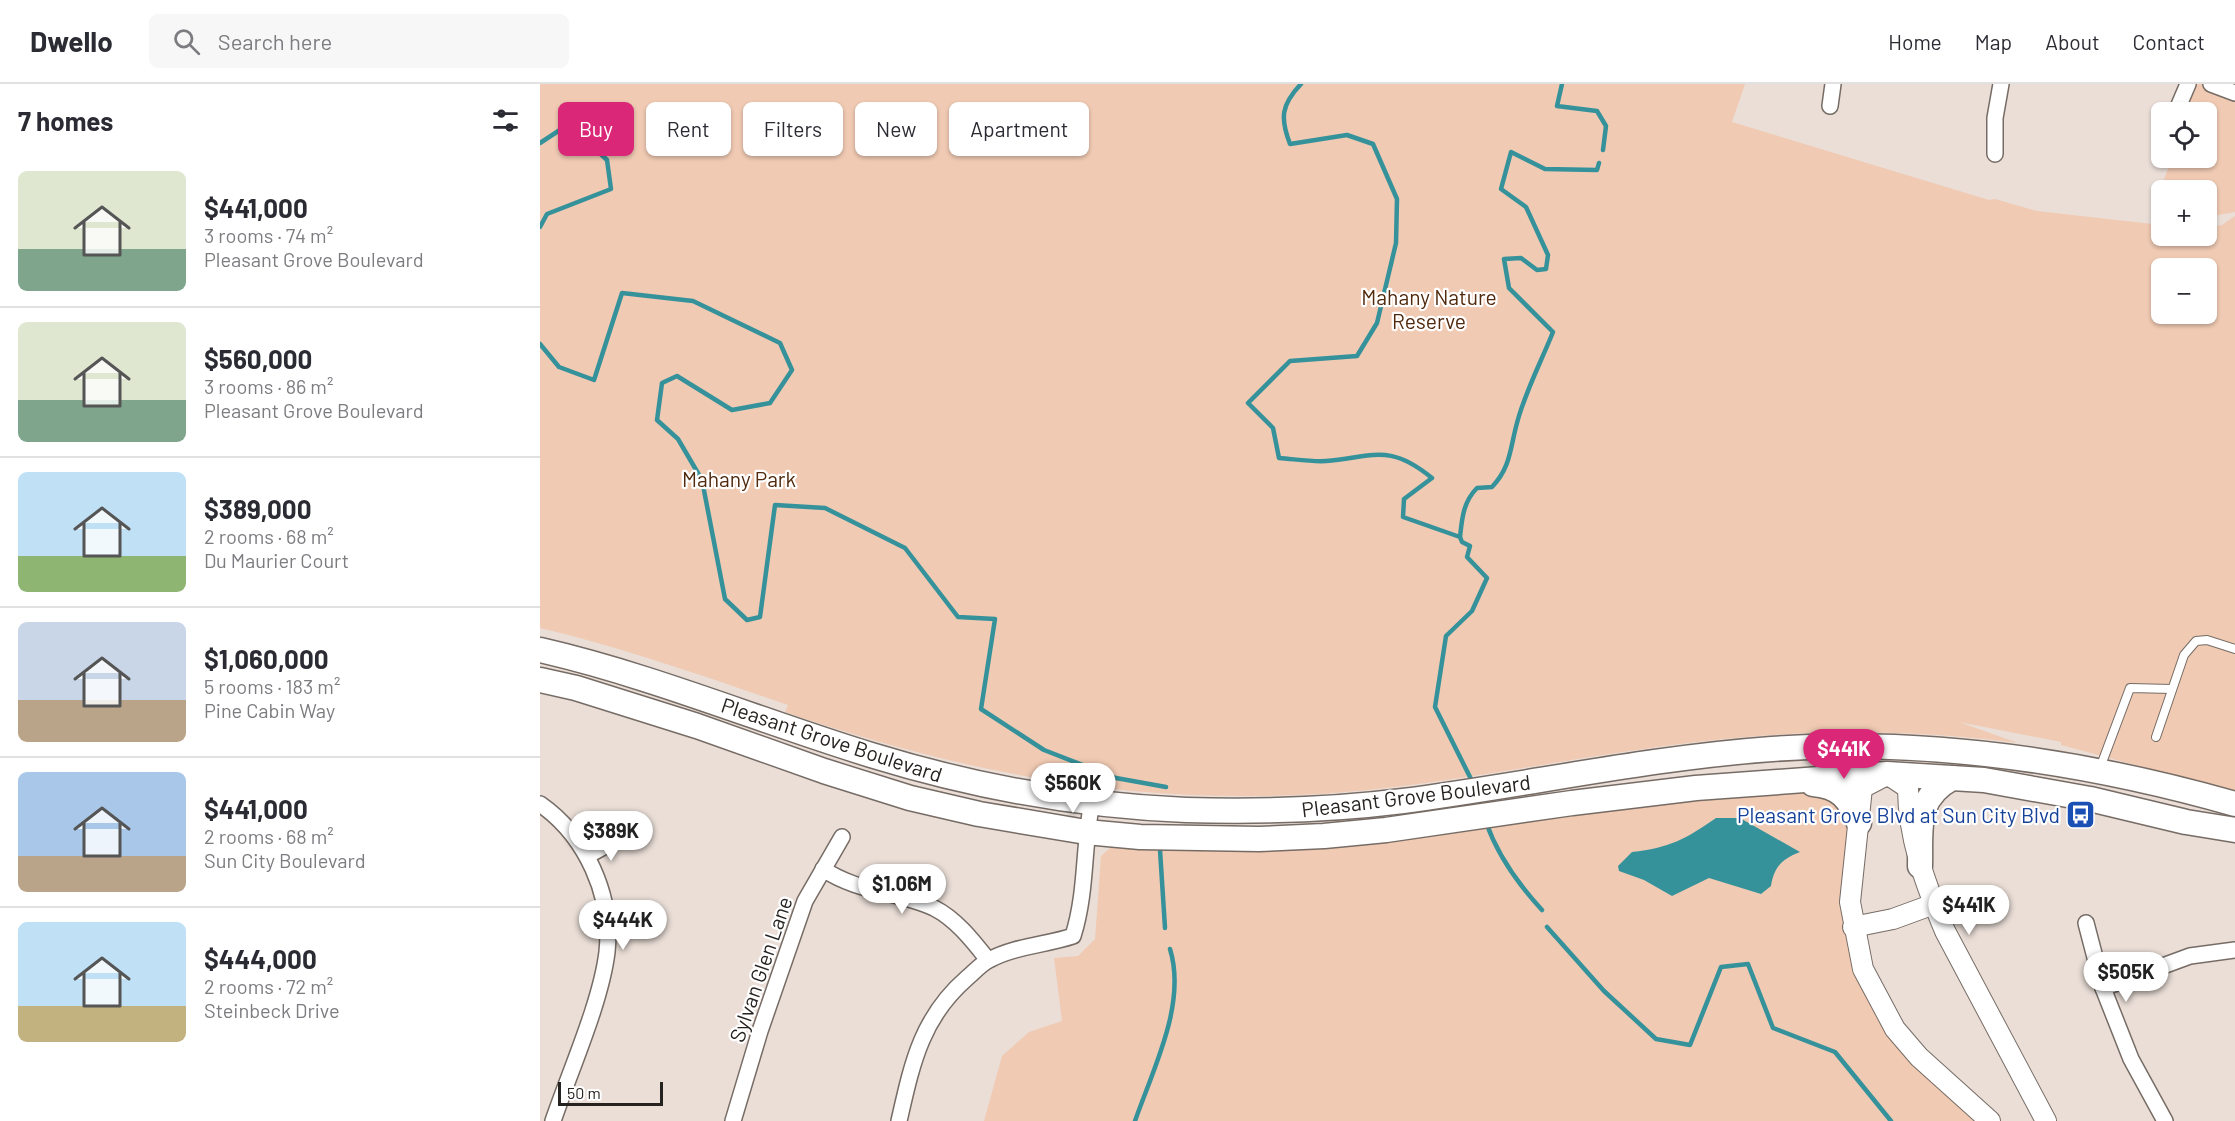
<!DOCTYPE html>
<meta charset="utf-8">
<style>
body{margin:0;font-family:Barlow,sans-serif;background:#f7f7f7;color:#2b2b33;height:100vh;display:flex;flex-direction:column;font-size:22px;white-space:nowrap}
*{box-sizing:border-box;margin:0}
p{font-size:20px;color:#7c7c81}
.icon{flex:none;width:33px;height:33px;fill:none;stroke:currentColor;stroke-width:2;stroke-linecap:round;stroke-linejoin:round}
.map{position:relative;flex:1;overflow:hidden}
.sheet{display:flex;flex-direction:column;background:#fff;width:540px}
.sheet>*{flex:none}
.top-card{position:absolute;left:18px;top:18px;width:570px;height:54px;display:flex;gap:12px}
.fabs{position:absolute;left:1611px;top:18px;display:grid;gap:12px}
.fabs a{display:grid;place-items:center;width:66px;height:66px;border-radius:9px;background:#fff;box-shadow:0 2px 4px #0004;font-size:30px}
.scale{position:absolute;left:18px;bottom:15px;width:105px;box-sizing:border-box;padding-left:6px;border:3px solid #262220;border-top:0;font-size:16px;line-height:21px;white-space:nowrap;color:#262220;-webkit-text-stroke:4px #fff;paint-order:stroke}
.price{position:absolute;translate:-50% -51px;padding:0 14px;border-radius:21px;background:#fff;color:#222;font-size:20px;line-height:39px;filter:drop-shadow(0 2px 3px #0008)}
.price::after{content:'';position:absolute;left:50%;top:36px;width:18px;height:14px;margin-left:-9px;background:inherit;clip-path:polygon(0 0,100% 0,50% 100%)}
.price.on{background:#db2777;color:#fff}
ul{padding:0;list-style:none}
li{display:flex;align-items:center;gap:18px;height:150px;padding:0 18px}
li+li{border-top:2px solid #e1e1e2}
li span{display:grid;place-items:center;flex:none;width:168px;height:120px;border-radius:9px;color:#555}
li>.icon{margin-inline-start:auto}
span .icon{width:72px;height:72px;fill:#fffc;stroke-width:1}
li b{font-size:26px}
h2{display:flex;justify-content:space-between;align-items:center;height:72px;padding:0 18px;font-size:26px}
.tag{padding:0 21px;border-radius:9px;background:#fff;box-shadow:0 2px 4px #0004;font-size:21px;line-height:54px}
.tag.on{background:#db2777;color:#fff}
header{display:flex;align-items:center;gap:36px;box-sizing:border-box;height:84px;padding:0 30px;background:#fff;border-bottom:2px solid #e1e1e2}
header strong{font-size:28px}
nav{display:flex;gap:33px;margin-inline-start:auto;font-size:21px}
.search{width:420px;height:54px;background:#f7f7f7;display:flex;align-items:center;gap:15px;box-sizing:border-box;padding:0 21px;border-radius:9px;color:#7c7c81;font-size:22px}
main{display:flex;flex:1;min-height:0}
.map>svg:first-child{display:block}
.green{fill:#f0cab3;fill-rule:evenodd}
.water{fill:#35929b}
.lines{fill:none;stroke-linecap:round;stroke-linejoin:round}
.stream{stroke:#35929b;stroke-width:4.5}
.service-casing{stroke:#766c65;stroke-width:10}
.minor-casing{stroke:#766c65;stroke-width:18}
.tertiary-casing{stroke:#766c65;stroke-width:22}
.primary-casing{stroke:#766c65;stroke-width:27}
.service{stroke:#fff;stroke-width:8}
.minor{stroke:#fff;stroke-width:15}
.tertiary{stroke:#fff;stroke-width:20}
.primary{stroke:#fff;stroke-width:24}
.labels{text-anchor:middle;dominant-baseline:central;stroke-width:4.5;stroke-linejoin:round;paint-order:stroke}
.park-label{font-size:21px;fill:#512a0d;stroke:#fff}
.street-label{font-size:21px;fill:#262220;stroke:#fff}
.transit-label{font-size:21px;fill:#164399;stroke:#fff;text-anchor:end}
</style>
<header>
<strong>Dwello</strong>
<div class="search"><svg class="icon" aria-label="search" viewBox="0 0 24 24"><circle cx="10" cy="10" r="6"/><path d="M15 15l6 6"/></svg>Search here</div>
<nav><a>Home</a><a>Map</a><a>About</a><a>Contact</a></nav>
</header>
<main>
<section class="sheet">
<h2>7 homes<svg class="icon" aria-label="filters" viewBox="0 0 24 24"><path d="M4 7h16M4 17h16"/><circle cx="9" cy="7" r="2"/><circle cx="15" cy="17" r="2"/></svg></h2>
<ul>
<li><span style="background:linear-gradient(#dfe7d0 65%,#7fa58c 0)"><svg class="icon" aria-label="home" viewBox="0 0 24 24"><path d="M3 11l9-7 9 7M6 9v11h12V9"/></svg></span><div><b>$441,000</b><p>3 rooms · 74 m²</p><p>Pleasant Grove Boulevard</p></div></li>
<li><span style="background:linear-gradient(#dfe7d0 65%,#7fa58c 0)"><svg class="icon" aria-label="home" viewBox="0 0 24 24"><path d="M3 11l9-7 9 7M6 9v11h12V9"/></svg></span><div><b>$560,000</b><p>3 rooms · 86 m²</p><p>Pleasant Grove Boulevard</p></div></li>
<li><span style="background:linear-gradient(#bfe0f5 70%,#8fb573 0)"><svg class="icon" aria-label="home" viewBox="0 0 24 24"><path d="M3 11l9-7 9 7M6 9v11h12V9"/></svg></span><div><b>$389,000</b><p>2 rooms · 68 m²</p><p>Du Maurier Court</p></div></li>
<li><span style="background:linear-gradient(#c9d6e8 65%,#b9a48a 0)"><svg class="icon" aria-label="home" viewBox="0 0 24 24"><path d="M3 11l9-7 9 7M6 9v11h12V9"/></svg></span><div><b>$1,060,000</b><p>5 rooms · 183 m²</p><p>Pine Cabin Way</p></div></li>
<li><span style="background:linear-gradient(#a9c7e8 70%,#b9a48a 0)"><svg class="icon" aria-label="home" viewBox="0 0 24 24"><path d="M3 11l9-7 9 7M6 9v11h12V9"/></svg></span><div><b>$441,000</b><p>2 rooms · 68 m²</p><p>Sun City Boulevard</p></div></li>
<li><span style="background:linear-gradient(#bfe0f5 70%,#c2b280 0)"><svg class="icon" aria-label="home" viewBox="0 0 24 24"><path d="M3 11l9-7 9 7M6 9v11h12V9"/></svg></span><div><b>$444,000</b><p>2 rooms · 72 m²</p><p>Steinbeck Drive</p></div></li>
</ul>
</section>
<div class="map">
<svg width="1695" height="1037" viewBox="0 0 1695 1037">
<rect width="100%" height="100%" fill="#eaded7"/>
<!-- green -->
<g class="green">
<path d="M0,0H1205L1192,38L1449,116L1455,115L1497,127L1621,141L1622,152H1666L1667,144L1682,141L1695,132V708L1521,661V658L1419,638L1478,659C1374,645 1269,645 1165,657C1045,670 926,698 805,708C608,724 431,692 245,628L248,621C166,593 85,564 0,544ZM1622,184H1666V230H1622Z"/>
<path d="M1648,0H1695V128L1667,133L1666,106H1622L1621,129L1613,125L1632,74H1666V28H1642Z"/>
<path d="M1234,706L1289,710L1308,738L1304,818L1335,923L1436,1037H444L462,972L489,948L522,937L514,874L538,872L555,855L561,772L579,756L782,758Z"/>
</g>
<!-- water -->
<path class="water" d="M1176,734H1200L1260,768C1242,775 1234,783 1231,802L1221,810L1169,794L1132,812L1104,796L1079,787L1078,782L1092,768C1129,764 1146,755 1176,734Z"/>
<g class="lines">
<!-- stream -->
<g class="stream">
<path d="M761,0C741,21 740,34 750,60L807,51L833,60L857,115L856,159L837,239L817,272L750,277L708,319L733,344L739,374C754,375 771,378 786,377C834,373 849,359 892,394L864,415L863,433L920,453L922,458L930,462L927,473L947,494L932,527L906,552L895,623L933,699"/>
<path d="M1022,0L1017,22L1057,27L1066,42L1063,66"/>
<path d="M0,59L29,40L67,76L71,105L7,130L0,143"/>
<path d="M0,260L19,283L54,296L82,209L153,217L240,259L252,286L230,319L192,326L137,292L122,299L117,336L138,355L162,396L185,515L207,536L220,533L235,421L285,424L365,464L418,533L455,535L441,625L504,666L576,694L626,703"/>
<path d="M920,453C922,435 923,418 937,404L952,403C971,383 970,364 977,339C985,308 1001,278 1013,248L969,204L964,175L981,174L997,186L1006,185L1008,171L986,123L961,105L971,68L1005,85L1057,86L1059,79"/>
<path d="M946,738C957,770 979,801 1002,826"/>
<path d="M620,766L625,844"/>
<path d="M1007,843L1064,907L1116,955L1150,961L1181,883L1208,880L1233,944L1295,968L1351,1037"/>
<path d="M595,1037C613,985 647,920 630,865"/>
</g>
<defs>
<g id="service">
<path d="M1616,653L1644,571L1656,557L1667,556L1695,565"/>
<path d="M1560,684L1590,604L1632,605"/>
</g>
<g id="minor">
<path d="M1671,0L1695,9"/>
<path d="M1290,22L1293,0"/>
<path d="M1636,28L1648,0"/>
<path d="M1455,70V34L1461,0"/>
<path d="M0,720C46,752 73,812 67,868C61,918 30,987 13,1037"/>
<path d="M47,772L80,754"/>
<path d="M283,785C319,809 357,807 394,824C416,835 433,857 448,876"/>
<path d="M1546,839L1563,904"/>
<path d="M193,1037L220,947L265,817L302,753"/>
<path d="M359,1037C372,980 381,934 427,894C434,888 441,880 449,876C475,862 506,861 533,852C547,808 543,762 552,718"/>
<path d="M1625,1037L1591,975L1563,904L1650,872L1695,866"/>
</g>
<g id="tertiary">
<path d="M1347,690L1368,704C1368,755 1386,801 1405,847L1506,1037"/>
<path d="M1345,692L1322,704L1310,818L1323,885L1355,945L1379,973L1450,1037"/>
<path d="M1313,843L1353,835L1394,820"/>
</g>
<g id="primary">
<path d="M0,566C113,592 220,637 331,671C432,702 540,722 646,726C719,728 791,726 863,717C986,701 1108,674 1232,665C1390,654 1544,677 1695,720"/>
<path d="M0,596L36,604L157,642L284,687L370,714L439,730L546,748L600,753L719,755L784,752L846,746L1032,719L1156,704L1347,690L1444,696L1550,715L1646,738L1695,746"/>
<path d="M1273,700C1300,702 1310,715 1319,739"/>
<path d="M1380,782C1381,744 1374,715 1412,694"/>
</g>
</defs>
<!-- service casing -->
<use href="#service" class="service-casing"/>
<!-- minor casing -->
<use href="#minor" class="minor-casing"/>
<!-- tertiary casing -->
<use href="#tertiary" class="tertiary-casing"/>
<!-- primary casing -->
<use href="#primary" class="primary-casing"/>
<!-- service -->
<use href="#service" class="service"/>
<!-- minor -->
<use href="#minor" class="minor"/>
<!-- tertiary -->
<use href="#tertiary" class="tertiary"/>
<!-- primary -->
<use href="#primary" class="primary"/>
</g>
<!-- icons -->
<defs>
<symbol id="bus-square" viewBox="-11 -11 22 22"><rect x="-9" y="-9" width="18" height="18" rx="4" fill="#1a4fb4" stroke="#fff"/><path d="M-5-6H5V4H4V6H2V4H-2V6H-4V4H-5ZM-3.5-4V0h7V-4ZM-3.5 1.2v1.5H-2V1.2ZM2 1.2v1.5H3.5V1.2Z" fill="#fff"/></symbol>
</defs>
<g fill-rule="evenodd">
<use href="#bus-square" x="1524" y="714" width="33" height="33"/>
</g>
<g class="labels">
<!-- park labels -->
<g class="park-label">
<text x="889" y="212">Mahany Nature<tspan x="889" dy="24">Reserve</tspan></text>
<text x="199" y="394">Mahany Park</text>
</g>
<!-- street labels -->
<g class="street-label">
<text transform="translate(292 655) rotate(18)">Pleasant Grove Boulevard</text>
<text transform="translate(876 711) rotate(-7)">Pleasant Grove Boulevard</text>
<text transform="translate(220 885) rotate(-71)">Sylvan Glen Lane</text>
</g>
<!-- transit labels -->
<g class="transit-label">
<text x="1520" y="730">Pleasant Grove Blvd at Sun City Blvd</text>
</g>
</g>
</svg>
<div class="fabs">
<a><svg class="icon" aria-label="locate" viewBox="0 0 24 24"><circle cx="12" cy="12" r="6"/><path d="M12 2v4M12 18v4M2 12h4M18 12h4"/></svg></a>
<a>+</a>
<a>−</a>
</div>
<div class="scale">50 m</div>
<b class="price on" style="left:1304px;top:696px">$441K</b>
<b class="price" style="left:533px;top:730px">$560K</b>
<b class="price" style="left:71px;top:778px">$389K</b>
<b class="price" style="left:362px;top:831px">$1.06M</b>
<b class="price" style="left:1429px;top:852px">$441K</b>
<b class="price" style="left:83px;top:867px">$444K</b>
<b class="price" style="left:1586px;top:919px">$505K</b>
<div class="top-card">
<a class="tag on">Buy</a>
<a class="tag">Rent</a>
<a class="tag">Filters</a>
<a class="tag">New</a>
<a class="tag">Apartment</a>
</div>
</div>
</main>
